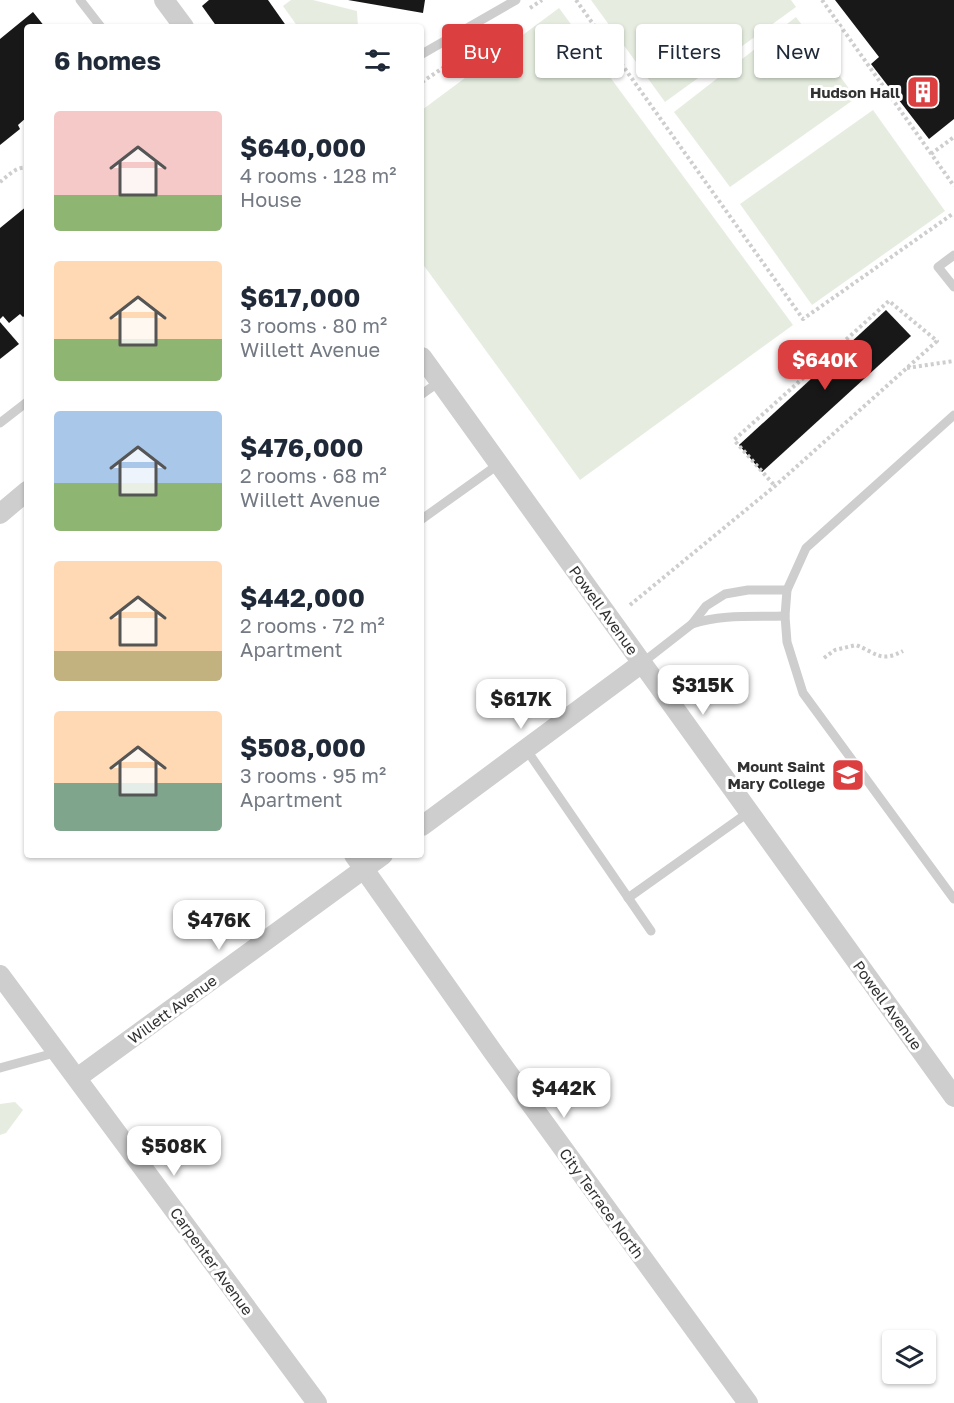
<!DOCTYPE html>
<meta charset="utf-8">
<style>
body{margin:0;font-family:"Golos Text",sans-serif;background:#f6f6f7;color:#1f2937;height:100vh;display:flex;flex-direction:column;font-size:22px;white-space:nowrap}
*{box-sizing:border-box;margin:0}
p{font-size:20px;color:#747a83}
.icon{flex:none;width:33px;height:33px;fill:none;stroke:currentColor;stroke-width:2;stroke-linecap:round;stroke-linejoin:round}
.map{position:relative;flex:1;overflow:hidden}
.drawer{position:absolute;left:24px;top:24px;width:400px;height:834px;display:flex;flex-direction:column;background:#fff;border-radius:6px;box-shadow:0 2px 4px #0004}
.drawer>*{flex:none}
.guide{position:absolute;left:442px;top:24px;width:422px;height:54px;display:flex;gap:12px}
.tools{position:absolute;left:882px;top:1330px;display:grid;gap:12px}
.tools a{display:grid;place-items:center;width:54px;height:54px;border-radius:6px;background:#fff;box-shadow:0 2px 4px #0004;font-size:30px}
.price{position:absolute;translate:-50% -51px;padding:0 14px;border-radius:12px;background:#fff;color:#222;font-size:20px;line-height:39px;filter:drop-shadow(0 2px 3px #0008)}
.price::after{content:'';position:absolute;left:50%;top:36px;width:18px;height:14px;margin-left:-9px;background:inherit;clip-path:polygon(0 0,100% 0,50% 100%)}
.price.on{background:#db3f40;color:#fff}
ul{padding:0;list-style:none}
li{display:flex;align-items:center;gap:18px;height:150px;padding:0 30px}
li span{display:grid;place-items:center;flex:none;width:168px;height:120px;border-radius:6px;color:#555}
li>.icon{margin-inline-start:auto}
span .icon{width:72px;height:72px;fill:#fffc;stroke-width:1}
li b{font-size:26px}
h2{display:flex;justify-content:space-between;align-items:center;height:72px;padding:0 30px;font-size:26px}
.chip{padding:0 21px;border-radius:6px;background:#fff;box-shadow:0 2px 4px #0004;font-size:21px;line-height:54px}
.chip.on{background:#db3f40;color:#fff}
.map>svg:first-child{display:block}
.green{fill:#e6ede0}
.building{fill:#181818}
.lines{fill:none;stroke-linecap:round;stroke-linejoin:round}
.path{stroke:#cecece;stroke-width:4;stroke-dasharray:3 3;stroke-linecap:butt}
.lane{stroke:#cecece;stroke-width:9}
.street{stroke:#cecece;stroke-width:20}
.labels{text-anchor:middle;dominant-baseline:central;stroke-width:6;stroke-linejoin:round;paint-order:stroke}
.poi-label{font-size:15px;font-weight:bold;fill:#313131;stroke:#fff;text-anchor:end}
.street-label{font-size:15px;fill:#313131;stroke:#fff}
</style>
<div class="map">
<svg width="954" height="1403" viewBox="0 0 954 1403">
<rect width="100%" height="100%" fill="#fff"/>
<!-- green -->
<g class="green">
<path d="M291,0H313L357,11L358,27H298L283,6Z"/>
<path d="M591,0H791L796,7L665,102Z"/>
<path d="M559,8L793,325L580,480L422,263V110Z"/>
<path d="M796,17L856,98L730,187L674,112Z"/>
<path d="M873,110L945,211L812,305L740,204Z"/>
<path d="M15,1102L23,1110L6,1133L0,1135V1104Z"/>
</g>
<!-- building -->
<g class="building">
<path d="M209,0H268L287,27H217L202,6Z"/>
<path d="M348,0H425L423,13Z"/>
<path d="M835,0H954V119L929,139L871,64L879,57Z"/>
<path d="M33,12L45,27H27V117L18,125L20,129L0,145V39Z"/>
<path d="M27,206V314L23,317L20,314L9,323L3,316L0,319V228Z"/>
<path d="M886,310L911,336L762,472L739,445Z"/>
<path d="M0,322L19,344L0,359Z"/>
</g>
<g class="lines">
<!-- path -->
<g class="path">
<path d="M576,0L803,319L954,213"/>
<path d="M822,0L954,186"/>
<path d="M530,8L542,0"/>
<path d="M422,82L487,38"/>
<path d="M931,154L954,137"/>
<path d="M0,182C8,176 16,166 27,168"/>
<path d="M907,368L954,361"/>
<path d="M630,605L775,486L937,341L889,301L734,440L775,486"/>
<path d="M824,658L835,650L856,645C877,653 880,663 903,651"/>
</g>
<!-- lane -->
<g class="lane">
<path d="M80,0L101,27"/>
<path d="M422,54L516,0"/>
<path d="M954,255L938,267L954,287"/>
<path d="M422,394L439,382"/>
<path d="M954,415L806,548L787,590L785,616L787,642L803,693L954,899"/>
<path d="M0,423L27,402"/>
<path d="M422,519L499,464"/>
<path d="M692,624C722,614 754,617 785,616"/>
<path d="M642,663L692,624L706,606L725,594L748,590H787"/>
<path d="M526,749L651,931"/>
<path d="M628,898L749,812"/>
<path d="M0,1068L58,1052"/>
</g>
<!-- street -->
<g class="street">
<path d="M164,0L184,27"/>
<path d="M422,357L954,1097"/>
<path d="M0,514L27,491"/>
<path d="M422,826L642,663"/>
<path d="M354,855L493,1052L748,1403"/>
<path d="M0,975L317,1403"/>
<path d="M77,1078L383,855"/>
</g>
</g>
<!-- icons -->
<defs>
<symbol id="building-square" viewBox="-11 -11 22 22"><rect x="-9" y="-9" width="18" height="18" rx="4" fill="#db3f40" stroke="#fff"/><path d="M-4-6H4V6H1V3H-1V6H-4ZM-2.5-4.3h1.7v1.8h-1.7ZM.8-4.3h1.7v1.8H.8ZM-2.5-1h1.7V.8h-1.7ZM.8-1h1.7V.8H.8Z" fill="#fff"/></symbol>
<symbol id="university-square" viewBox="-11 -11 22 22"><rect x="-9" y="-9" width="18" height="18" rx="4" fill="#db3f40" stroke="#fff"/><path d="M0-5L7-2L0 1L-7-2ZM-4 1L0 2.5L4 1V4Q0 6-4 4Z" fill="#fff"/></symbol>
</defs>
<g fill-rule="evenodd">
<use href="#building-square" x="904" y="73" width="38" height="38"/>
<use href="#university-square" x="829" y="756" width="38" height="38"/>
</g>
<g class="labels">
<!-- poi labels -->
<g class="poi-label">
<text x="900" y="92">Hudson Hall</text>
<text x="825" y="766">Mount Saint<tspan x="825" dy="17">Mary College</tspan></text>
</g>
<!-- street labels -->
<g class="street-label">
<text transform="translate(604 610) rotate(54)">Powell Avenue</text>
<text transform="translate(888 1005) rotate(54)">Powell Avenue</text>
<text transform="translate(172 1009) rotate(-36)">Willett Avenue</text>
<text transform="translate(602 1203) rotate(54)">City Terrace North</text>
<text transform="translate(212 1261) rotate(54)">Carpenter Avenue</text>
</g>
</g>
</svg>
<div class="tools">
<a><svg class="icon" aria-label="layers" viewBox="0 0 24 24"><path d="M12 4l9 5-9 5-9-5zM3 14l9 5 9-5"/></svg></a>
</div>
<b class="price on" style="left:825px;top:391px">$640K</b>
<b class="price" style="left:703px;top:716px">$315K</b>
<b class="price" style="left:521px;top:730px">$617K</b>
<b class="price" style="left:219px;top:951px">$476K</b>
<b class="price" style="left:564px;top:1119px">$442K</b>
<b class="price" style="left:174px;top:1177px">$508K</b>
<div class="guide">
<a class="chip on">Buy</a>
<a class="chip">Rent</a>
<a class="chip">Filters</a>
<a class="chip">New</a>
</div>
<section class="drawer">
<h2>6 homes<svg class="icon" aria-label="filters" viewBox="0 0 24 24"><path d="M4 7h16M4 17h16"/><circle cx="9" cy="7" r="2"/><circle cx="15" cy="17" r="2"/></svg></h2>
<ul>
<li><span style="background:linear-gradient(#f6c9c9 70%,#8fb573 0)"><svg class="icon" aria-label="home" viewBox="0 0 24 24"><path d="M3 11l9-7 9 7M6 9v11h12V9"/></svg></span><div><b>$640,000</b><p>4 rooms · 128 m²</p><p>House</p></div></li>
<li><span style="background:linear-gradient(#ffd9b3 65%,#8fb573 0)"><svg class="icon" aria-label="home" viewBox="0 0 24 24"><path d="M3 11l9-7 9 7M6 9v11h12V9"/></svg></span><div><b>$617,000</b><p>3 rooms · 80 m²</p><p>Willett Avenue</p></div></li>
<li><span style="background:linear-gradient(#a9c7e8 60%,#8fb573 0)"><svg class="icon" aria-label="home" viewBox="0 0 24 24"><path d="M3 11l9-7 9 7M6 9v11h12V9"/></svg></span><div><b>$476,000</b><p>2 rooms · 68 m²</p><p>Willett Avenue</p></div></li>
<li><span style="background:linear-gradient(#ffd9b3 75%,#c2b280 0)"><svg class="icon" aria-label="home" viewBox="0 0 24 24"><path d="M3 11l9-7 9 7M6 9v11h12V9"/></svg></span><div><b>$442,000</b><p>2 rooms · 72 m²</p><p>Apartment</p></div></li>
<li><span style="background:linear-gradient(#ffd9b3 60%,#7fa58c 0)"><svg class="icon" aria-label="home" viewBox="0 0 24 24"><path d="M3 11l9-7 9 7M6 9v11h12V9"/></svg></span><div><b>$508,000</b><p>3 rooms · 95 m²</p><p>Apartment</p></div></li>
</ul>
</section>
</div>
